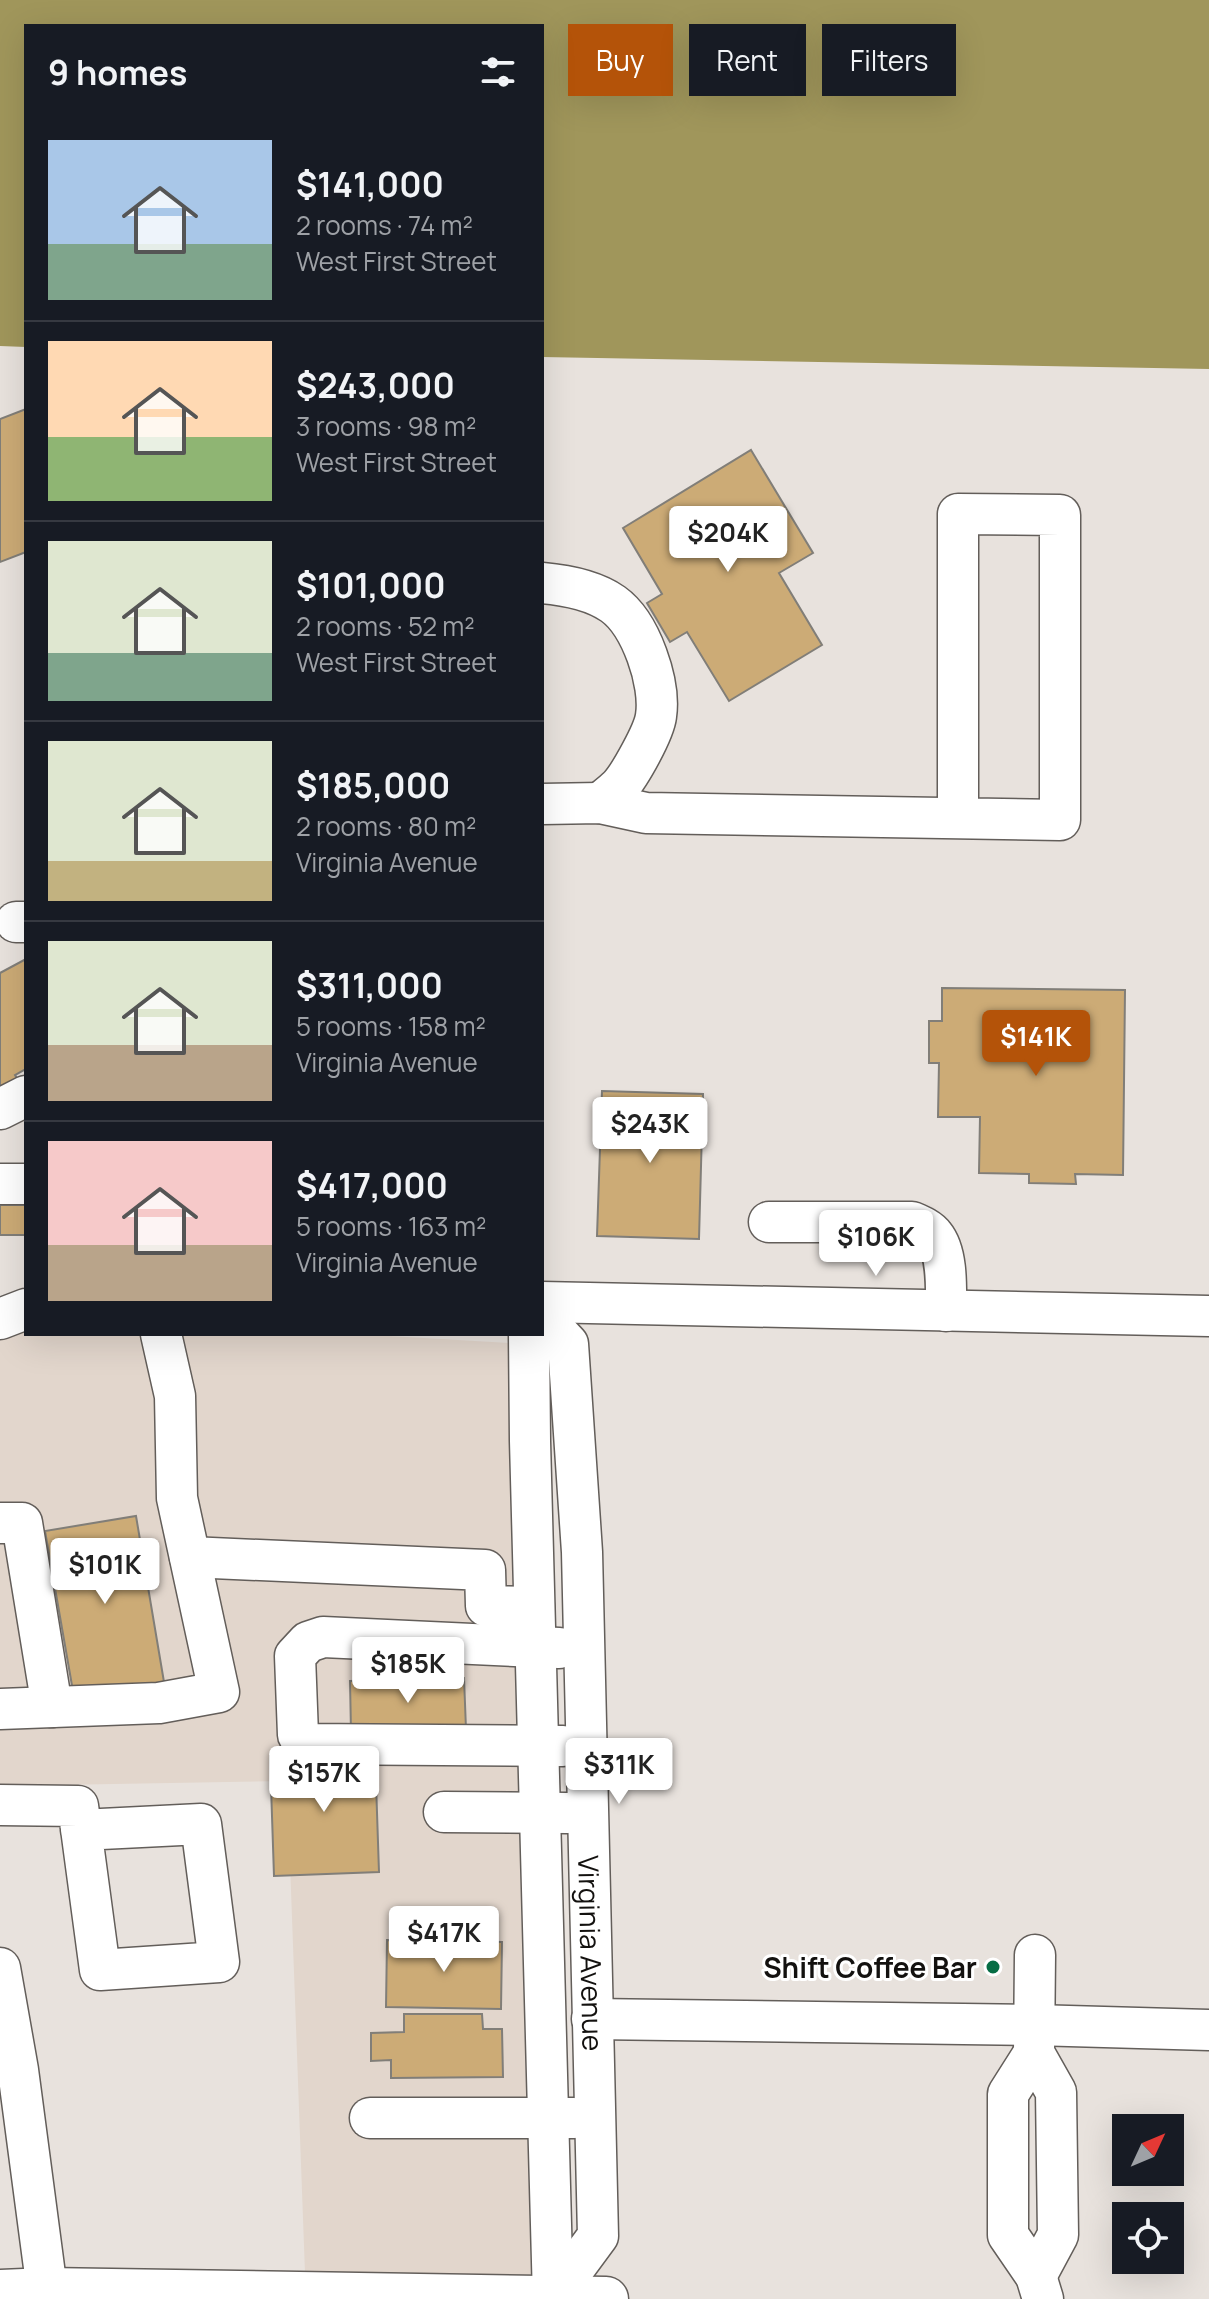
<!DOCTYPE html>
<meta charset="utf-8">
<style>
body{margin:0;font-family:Manrope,sans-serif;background:#20242c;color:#f1f3f6;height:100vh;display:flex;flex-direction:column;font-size:30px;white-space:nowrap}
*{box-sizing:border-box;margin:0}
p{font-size:26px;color:#9ea1a6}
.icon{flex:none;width:44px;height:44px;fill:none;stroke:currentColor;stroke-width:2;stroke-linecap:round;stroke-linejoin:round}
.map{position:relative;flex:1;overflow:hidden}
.drawer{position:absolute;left:24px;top:24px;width:520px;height:1312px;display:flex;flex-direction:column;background:#171b24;border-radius:0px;box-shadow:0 8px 32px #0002}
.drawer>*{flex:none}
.guide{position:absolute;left:568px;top:24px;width:520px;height:72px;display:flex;gap:16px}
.needle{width:52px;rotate:46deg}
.fabs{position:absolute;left:1112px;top:2114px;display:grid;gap:16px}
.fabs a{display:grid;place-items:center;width:72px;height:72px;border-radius:0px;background:#171b24;box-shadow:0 8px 32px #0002;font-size:40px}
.price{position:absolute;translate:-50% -68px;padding:0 18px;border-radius:8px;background:#fff;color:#222;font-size:26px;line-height:52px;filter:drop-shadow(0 2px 4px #0008)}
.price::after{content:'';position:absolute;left:50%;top:48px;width:24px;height:18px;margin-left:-12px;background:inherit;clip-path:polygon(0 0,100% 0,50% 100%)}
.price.current{background:#b45309;color:#fff}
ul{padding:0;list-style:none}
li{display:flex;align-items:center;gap:24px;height:200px;padding:0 24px}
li+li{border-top:2px solid #363941}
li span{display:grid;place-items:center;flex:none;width:224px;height:160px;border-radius:0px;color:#555}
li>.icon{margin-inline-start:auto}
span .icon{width:96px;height:96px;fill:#fffc;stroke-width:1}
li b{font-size:34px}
h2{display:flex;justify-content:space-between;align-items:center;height:96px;padding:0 24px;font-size:34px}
.tag{padding:0 28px;border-radius:0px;background:#171b24;box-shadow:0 8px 32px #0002;font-size:28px;line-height:72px}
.tag.current{background:#b45309;color:#fff}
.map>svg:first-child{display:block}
.built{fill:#e2d6cc}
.water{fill:#a0965b}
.building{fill:#ccab76;stroke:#817e78;stroke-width:2}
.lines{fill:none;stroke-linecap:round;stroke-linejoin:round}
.minor-casing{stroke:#635e5a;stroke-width:43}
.major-casing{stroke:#635e5a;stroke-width:47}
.minor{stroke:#fff;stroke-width:40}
.major{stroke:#fff;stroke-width:44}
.poi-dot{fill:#066d44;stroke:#fff;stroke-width:3}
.labels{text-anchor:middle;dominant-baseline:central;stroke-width:6;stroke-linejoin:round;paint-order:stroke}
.street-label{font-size:28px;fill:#13110f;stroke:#fff}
.poi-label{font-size:28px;font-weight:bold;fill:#13110f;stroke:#fff;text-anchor:end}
</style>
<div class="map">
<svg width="1209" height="2299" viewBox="0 0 1209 2299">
<rect width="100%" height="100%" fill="#e8e2dd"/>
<!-- built -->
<path class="built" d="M26,1330V1334H355L509,1343V1444L531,2276L305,2273L287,1781L0,1786V1340Z"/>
<!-- water -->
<path class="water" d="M0,0H1209V369L542,357V26H26V347L0,346Z"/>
<!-- building -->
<g class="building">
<path d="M26,409V552L0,562V419Z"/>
<path d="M751,450L813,553L779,573L822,645L729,701L687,632L670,642L647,603L662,594L623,528Z"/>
<path d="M26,959V1069L15,1075L22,1086L0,1099V973Z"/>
<path d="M942,988L1125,990L1123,1175L1075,1174L1076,1184L1029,1183V1174L979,1173L980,1117H938L939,1063H929V1021H942Z"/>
<path d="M602,1091L703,1094L699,1239L597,1236Z"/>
<rect x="0" y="1205" width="26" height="30"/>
<path d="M136,1516L164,1682L74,1697L45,1531Z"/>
<path d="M464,1678L466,1729L351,1732L350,1681Z"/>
<path d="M375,1753L379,1872L274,1876L270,1756Z"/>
<path d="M387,1940L502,1942L501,2009L386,2007Z"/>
<path d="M404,2014H482L483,2029H502L503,2077L391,2078V2060L371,2061V2033L404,2032Z"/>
</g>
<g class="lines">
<defs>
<g id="minor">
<path d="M542,583C565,585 593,590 613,604C641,624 661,683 656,716C654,732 630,775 619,787C613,793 606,798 600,803"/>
<path d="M542,804L600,803L646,813L1060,820V515L958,514V818"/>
<path d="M16,922H26"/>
<path d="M0,1109L26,1096"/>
<path d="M0,1184H26"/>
<path d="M769,1222H912C919,1225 929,1229 934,1236C948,1253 946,1289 946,1311"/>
<path d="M542,1302L1209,1316"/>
<path id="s1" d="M542,1316L568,1344L582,1552L598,2236L553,2297"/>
<path d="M0,1319L26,1309"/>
<path d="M529,1334L530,1441L553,2299"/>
<path d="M0,1523H22L52,1707"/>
<path d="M190,1557L485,1570L486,1606L534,1607"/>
<path d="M559,1648L323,1637L308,1642L295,1656L298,1735L304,1744L563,1746"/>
<path d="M0,1709L159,1703L219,1692L177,1498L175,1396L161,1334"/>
<path d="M0,1805L78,1806L100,1970L219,1962L201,1824L81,1830"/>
<path d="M444,1812L568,1813"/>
<path d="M1035,1955L1034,2053L1056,2092L1058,2235L1036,2276"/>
<path d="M0,1968L18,2070L47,2290"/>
<path d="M592,2019L1034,2025L1209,2030"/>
<path d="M1034,2053L1008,2094V2235L1036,2276L1043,2299"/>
<path d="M370,2118H574"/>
</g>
<path id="major" d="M0,2292L47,2290L606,2299"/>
</defs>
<!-- minor casing -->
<use href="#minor" class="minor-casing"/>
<!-- major casing -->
<use href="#major" class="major-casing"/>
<!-- minor -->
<use href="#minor" class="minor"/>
<!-- major -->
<use href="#major" class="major"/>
</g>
<!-- markers -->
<circle class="poi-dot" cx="993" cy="1967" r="8"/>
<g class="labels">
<!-- street labels -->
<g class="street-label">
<text stroke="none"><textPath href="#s1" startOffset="648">Virginia Avenue</textPath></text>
</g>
<!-- poi labels -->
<g class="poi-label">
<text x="977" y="1967">Shift Coffee Bar</text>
</g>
</g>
</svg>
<div class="fabs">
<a><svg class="needle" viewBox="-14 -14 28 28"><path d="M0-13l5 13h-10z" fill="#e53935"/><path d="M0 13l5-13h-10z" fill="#9ea1a6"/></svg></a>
<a><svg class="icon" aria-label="locate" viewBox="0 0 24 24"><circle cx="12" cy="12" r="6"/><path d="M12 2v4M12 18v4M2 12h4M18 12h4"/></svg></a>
</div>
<b class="price" style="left:728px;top:574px">$204K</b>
<b class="price current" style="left:1036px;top:1078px">$141K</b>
<b class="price" style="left:650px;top:1165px">$243K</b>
<b class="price" style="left:876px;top:1278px">$106K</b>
<b class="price" style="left:105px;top:1606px">$101K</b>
<b class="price" style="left:408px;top:1705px">$185K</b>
<b class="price" style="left:619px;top:1806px">$311K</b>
<b class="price" style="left:324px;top:1814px">$157K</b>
<b class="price" style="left:444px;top:1974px">$417K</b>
<div class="guide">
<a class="tag current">Buy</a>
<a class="tag">Rent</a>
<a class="tag">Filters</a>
</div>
<section class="drawer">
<h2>9 homes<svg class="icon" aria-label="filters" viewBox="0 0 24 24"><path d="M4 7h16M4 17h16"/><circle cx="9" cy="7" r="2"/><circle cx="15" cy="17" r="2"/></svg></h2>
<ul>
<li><span style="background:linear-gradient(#a9c7e8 65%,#7fa58c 0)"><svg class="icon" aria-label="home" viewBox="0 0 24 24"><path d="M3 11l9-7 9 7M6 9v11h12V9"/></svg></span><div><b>$141,000</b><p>2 rooms · 74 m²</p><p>West First Street</p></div></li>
<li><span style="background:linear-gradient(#ffd9b3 60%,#8fb573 0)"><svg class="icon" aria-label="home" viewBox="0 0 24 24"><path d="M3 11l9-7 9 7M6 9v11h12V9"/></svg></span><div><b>$243,000</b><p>3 rooms · 98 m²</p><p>West First Street</p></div></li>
<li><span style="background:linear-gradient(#dfe7d0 70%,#7fa58c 0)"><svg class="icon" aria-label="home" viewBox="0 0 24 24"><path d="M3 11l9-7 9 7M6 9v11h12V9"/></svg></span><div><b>$101,000</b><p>2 rooms · 52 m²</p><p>West First Street</p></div></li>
<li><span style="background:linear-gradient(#dfe7d0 75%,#c2b280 0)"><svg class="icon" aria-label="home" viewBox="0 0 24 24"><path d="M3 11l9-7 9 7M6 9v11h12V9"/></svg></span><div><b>$185,000</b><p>2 rooms · 80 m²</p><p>Virginia Avenue</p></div></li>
<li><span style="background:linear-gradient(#dfe7d0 65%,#b9a48a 0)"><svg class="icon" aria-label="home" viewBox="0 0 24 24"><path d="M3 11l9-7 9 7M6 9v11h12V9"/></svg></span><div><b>$311,000</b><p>5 rooms · 158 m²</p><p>Virginia Avenue</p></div></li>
<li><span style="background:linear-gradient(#f6c9c9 65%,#b9a48a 0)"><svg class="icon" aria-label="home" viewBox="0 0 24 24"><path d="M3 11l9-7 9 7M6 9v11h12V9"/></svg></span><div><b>$417,000</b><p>5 rooms · 163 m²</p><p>Virginia Avenue</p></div></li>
</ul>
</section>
</div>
